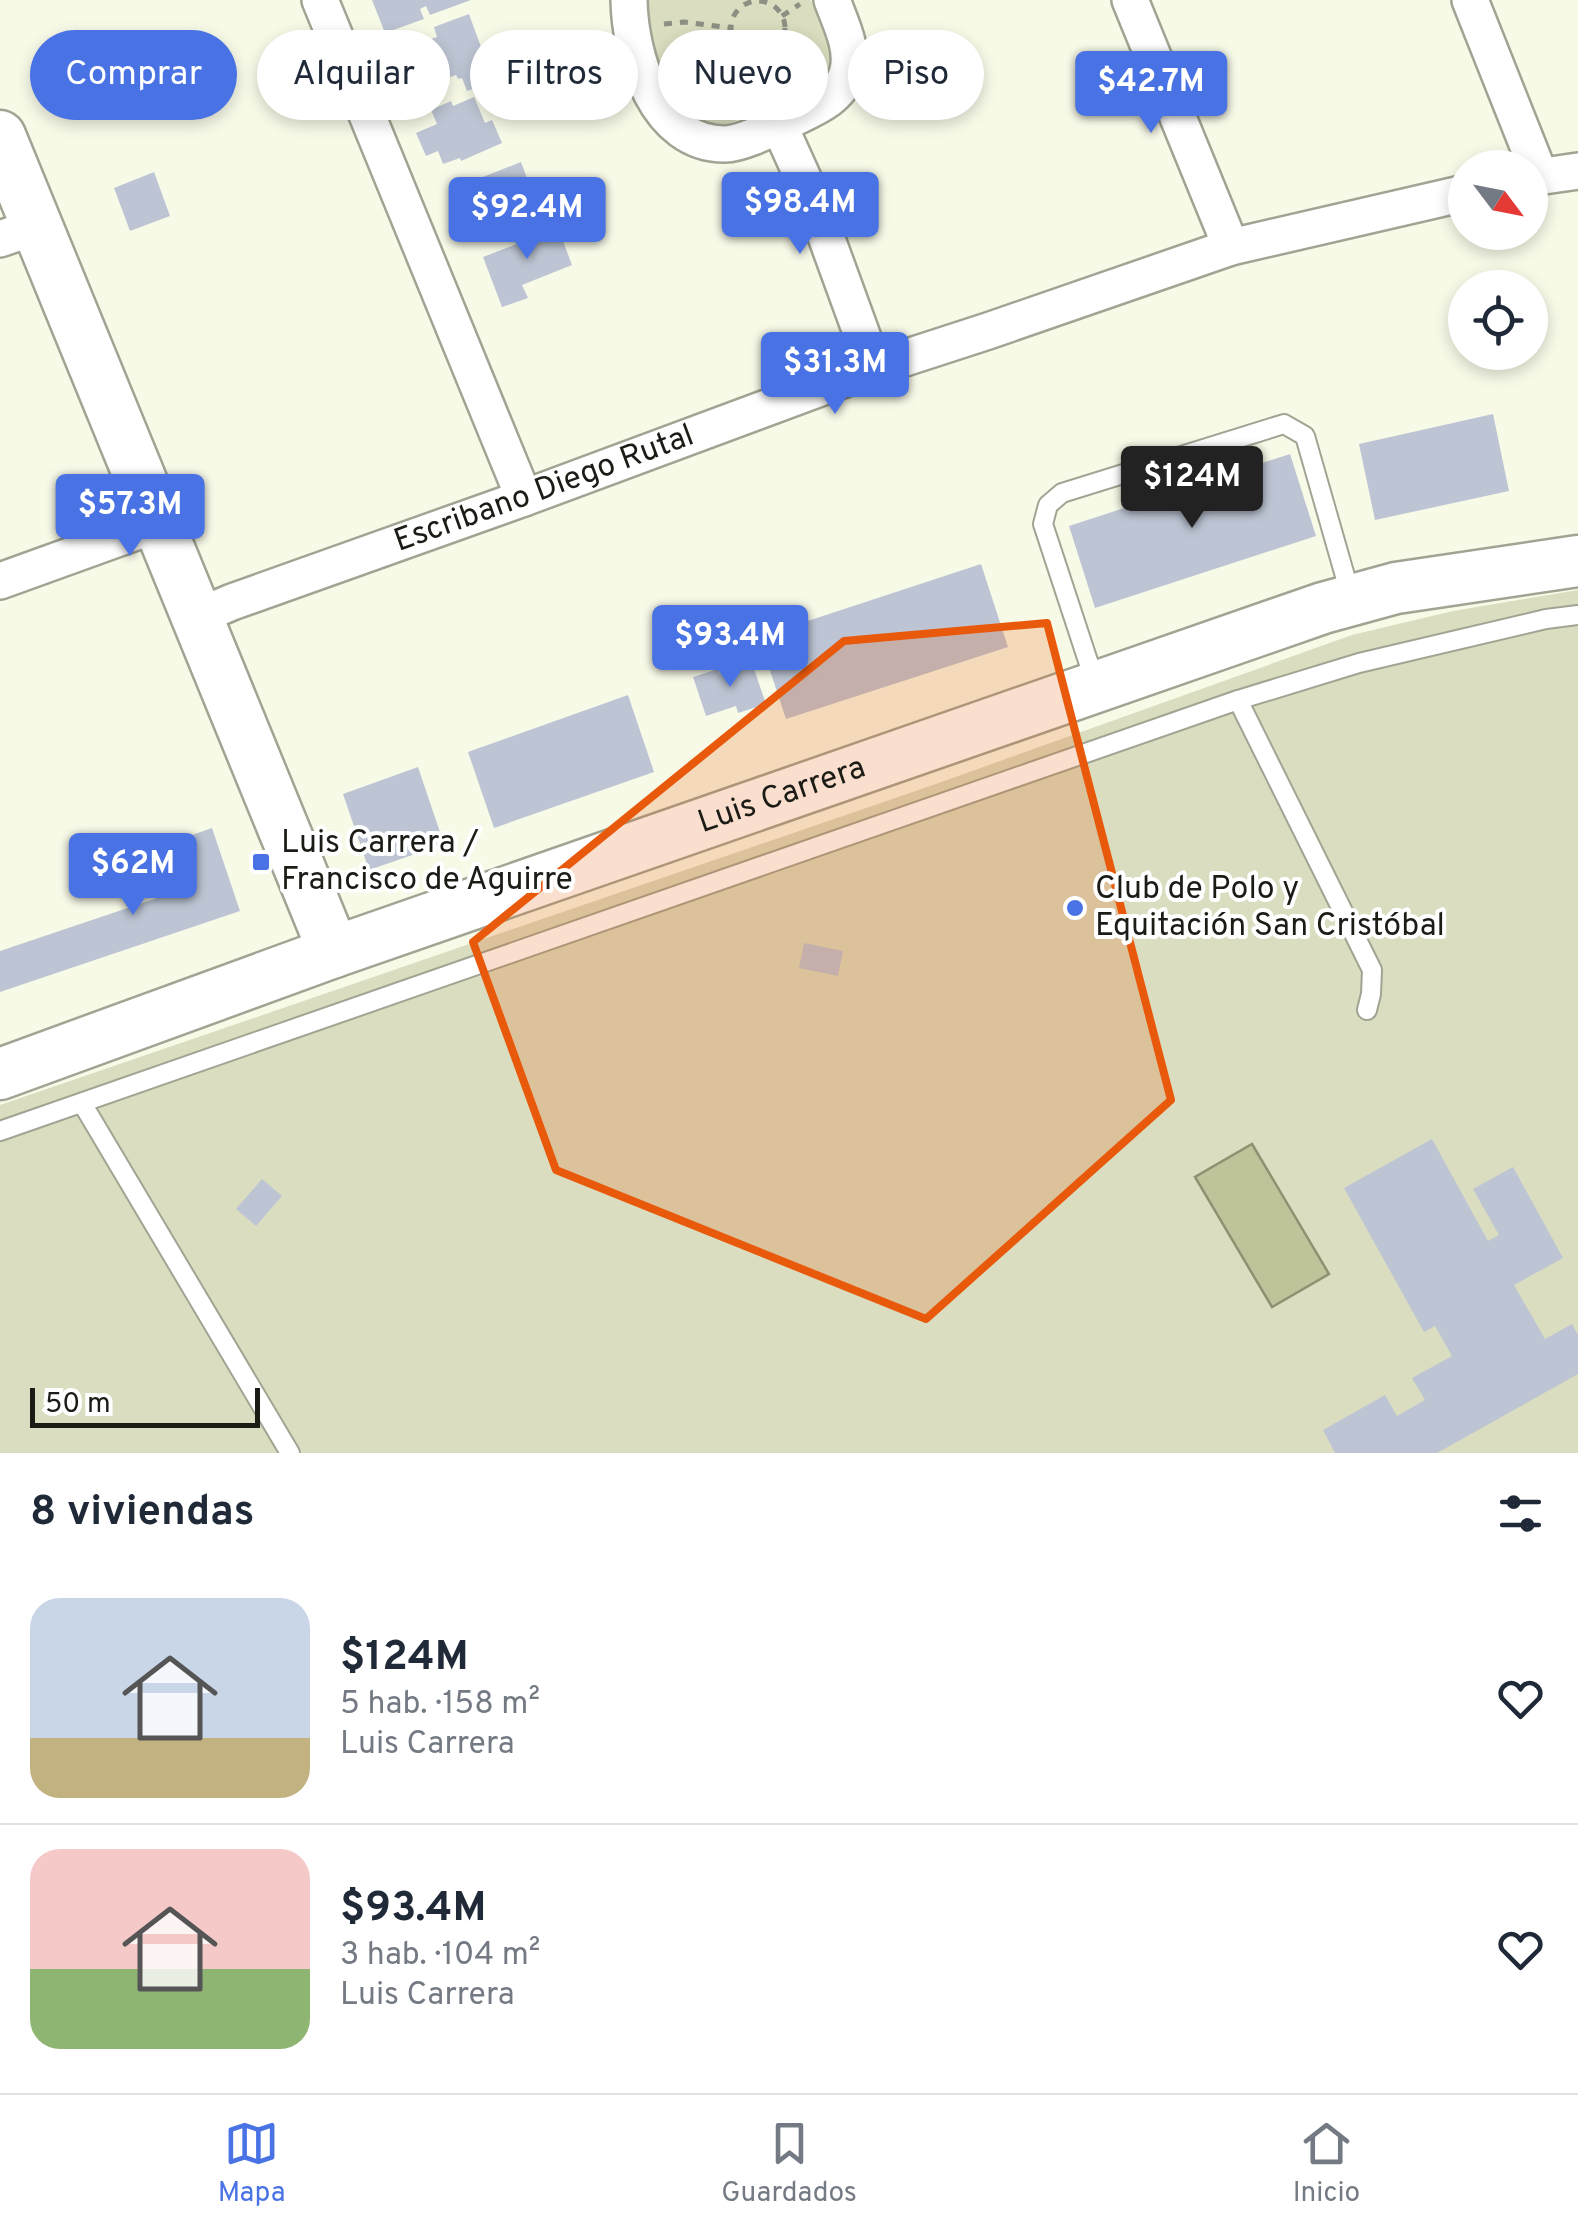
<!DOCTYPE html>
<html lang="es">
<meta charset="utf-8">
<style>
body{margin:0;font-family:Overpass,sans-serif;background:#f6f6f7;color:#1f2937;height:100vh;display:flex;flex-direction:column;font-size:38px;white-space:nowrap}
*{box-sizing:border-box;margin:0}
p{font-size:32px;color:#747a83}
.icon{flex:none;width:55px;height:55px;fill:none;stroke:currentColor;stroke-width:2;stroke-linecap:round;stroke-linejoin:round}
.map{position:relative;height:1453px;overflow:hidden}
.drawer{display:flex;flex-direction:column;background:#fff;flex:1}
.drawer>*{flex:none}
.guide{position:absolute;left:30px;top:30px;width:1000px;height:90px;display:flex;gap:20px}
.needle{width:65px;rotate:122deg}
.tools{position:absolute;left:1448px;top:150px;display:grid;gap:20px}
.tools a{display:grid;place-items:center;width:100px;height:100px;border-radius:50%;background:#fff;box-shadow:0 5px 15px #0003;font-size:50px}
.scale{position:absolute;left:30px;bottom:25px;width:230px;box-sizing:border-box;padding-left:10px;border:5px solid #1b1c16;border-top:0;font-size:28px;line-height:35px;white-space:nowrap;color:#1b1c16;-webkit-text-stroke:8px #fff;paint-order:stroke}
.price{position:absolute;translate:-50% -85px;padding:0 22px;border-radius:10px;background:#4973e5;color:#fff;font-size:32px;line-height:65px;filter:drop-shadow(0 2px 5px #0008)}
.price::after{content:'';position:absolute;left:50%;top:60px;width:30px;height:22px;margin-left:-15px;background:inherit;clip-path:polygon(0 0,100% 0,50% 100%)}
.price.current{background:#222;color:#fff}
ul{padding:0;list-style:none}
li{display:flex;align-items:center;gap:30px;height:250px;padding:0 30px}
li+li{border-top:2px solid #e0e1e3}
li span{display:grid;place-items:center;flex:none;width:280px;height:200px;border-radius:30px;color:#555}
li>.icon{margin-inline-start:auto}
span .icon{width:120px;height:120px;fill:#fffc;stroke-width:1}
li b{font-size:42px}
h2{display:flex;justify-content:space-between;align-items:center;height:120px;padding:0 30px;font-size:42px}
.tag{padding:0 35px;border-radius:45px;background:#fff;box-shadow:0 5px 15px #0003;font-size:35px;line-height:90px}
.tag.current{background:#4973e5;color:#fff}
.dock{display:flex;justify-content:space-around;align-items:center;height:140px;border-top:2px solid #e0e1e3;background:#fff;font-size:28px;color:#747a83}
.dock a{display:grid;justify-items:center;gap:5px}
.dock .current{color:#4973e5}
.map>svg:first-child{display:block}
.green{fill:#daddbf}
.water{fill:#bfc39a;stroke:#8e9172;stroke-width:2.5}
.building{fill:#bdc5d4}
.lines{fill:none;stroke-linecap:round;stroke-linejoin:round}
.lane-casing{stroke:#a2a493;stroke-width:22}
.street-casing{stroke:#a2a493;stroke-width:40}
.secondary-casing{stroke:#a2a493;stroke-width:55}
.path{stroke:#8d8f83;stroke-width:5;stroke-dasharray:8 8;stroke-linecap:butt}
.lane{stroke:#fff;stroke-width:18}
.street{stroke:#fff;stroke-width:35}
.secondary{stroke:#fff;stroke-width:50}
.marked{fill:#e8590c;fill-opacity:0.2;stroke:#e8590c;stroke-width:8;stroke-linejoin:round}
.poi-dot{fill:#4973e5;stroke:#fff;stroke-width:4}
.labels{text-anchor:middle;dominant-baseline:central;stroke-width:8;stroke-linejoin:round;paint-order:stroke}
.street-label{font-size:32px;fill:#1b1c16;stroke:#fff}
.poi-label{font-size:32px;fill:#1b1c16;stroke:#fff;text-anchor:start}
</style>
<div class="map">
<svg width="1578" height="1453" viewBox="0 0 1578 1453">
<rect width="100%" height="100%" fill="#f8fae8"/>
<!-- green -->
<g class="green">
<path d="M646,0H811L833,56L829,72L815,84L772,108L719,127L700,124L680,107L658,68L640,21Z"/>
<path d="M1578,590V1453H0V1105L933,785L1352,635L1453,611Z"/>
</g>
<!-- water -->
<path class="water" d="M1252,1144L1329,1274L1272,1307L1195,1177Z"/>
<!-- building -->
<g class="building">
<path d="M372,0H471L430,15L426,6L420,9L424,19L385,33Z"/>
<path d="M469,14L489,69L485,71L489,83L467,91L462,78L458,79L456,75L412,91L397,51L437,37L434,27Z"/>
<path d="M474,97L485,123L492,120L502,143L461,161L460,158L443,164L438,151L426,156L416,133L437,124L431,110L451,101L453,106Z"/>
<path d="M521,162L539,210L471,237L453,189Z"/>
<path d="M154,172L170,216L130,231L114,188Z"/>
<path d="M554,217L572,265L522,285L528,298L502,307L483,257L535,237L531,226Z"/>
<path d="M1493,414L1509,491L1375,520L1359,444Z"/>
<path d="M1290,454L1316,536L1095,608L1069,526Z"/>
<path d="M981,564L1008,647L786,719L759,637Z"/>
<path d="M752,663L766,704L738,713L736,706L706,716L693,677L718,669L720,674Z"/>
<path d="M628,695L654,772L494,828L468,752Z"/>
<path d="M418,767L444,844L369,870L343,794Z"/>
<path d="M212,828L240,911L0,992V951L181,890L166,844Z"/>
<path d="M804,943L843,951L838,976L799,968Z"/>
<path d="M1432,1139L1488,1241L1499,1235L1473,1189L1513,1167L1563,1258L1514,1285L1545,1339L1572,1324L1578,1335V1374L1437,1453H1335L1323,1430L1385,1395L1397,1416L1425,1400L1412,1378L1452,1356L1435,1326L1424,1332L1344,1188Z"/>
<path d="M262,1179L282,1196L256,1226L236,1209Z"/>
</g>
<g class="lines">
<defs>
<g id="lane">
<path d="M1097,681L1088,661L1043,524L1048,505L1062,493L1284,424L1305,436L1351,597"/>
<path d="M1238,700L1372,970L1371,994L1367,1010"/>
<path d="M82,1103L290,1453"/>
<path d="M0,1131L1238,700L1359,663L1546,619L1578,615"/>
</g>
<g id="street">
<path d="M320,0L524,498"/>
<path d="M629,0C630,56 656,145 725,144C744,144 778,125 796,117C817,107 840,97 847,74C855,50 840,22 832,0"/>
<path d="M1130,0L1231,247"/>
<path d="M1470,0L1540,176"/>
<path d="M779,125L812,198L874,368"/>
<path d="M1530,178L1578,171"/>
<path d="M0,239L37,226"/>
<path d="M0,581L158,524"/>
<path id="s1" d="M197,617L232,602L524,498L874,368L988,331L1231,247L1465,193"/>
</g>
<g id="secondary">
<path d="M0,136L334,952"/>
<path id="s2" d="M0,1074L334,952L1323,608L1396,588L1578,561"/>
</g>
</defs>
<!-- lane casing -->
<use href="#lane" class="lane-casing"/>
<!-- street casing -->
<use href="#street" class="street-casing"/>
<!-- secondary casing -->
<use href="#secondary" class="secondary-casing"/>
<!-- path -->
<g class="path">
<circle cx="758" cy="28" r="27"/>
<path d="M782,16L800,4"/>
<path d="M664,24L684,22L731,28"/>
<path d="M769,53L787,85"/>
</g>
<!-- lane -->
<use href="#lane" class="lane"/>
<!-- street -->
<use href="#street" class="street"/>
<!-- secondary -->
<use href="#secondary" class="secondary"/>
</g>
<!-- marked area -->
<path class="marked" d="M1047,623L1171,1100L926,1319L556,1170L473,942L844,641Z"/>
<!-- markers -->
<g class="poi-dot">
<rect x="251" y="852" width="20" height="20" rx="5"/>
<circle cx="1075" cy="908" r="10"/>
</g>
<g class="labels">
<!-- street labels -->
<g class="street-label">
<text stroke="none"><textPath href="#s1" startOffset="370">Escribano Diego Rutal</textPath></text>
<text stroke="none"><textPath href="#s2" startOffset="830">Luis Carrera</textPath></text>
</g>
<!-- poi labels -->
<g class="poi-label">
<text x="281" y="844">Luis Carrera /<tspan x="281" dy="37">Francisco de Aguirre</tspan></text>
<text x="1095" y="890">Club de Polo y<tspan x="1095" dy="37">Equitación San Cristóbal</tspan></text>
</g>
</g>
</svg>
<div class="tools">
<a><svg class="needle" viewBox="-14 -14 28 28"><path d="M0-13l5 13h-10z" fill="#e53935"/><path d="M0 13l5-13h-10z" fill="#747a83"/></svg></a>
<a><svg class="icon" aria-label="locate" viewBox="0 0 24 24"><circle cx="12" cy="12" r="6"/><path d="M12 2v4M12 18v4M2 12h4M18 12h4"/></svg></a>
</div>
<div class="scale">50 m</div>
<b class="price" style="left:1151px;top:136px">$42.7M</b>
<b class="price" style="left:800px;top:257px">$98.4M</b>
<b class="price" style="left:527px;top:262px">$92.4M</b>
<b class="price" style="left:835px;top:417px">$31.3M</b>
<b class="price current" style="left:1192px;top:531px">$124M</b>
<b class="price" style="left:130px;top:559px">$57.3M</b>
<b class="price" style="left:730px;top:690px">$93.4M</b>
<b class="price" style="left:133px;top:918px">$62M</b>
<div class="guide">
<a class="tag current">Comprar</a>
<a class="tag">Alquilar</a>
<a class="tag">Filtros</a>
<a class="tag">Nuevo</a>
<a class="tag">Piso</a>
</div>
</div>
<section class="drawer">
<h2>8 viviendas<svg class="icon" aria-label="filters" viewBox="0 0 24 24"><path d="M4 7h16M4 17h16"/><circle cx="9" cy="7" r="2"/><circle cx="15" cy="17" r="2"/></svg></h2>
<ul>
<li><span style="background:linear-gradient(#c9d6e8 70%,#c2b280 0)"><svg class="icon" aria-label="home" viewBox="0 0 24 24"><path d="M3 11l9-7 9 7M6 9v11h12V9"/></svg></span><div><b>$124M</b><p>5 hab. · 158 m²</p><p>Luis Carrera</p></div><svg class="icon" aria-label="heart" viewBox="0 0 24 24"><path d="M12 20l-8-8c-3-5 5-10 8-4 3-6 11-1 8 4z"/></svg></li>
<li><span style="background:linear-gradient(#f6c9c9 60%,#8fb573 0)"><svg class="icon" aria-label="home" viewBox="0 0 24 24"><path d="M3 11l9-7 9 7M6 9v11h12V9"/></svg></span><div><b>$93.4M</b><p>3 hab. · 104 m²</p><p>Luis Carrera</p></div><svg class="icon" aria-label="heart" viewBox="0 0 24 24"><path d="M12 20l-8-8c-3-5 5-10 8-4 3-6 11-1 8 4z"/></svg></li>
</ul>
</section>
<nav class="dock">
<a class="current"><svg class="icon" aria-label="map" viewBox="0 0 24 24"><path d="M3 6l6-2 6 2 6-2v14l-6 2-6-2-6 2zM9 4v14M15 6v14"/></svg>Mapa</a>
<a><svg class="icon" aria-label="saved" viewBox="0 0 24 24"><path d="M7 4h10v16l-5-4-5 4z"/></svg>Guardados</a>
<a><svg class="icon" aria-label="home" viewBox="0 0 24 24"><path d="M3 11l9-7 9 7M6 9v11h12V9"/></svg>Inicio</a>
</nav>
